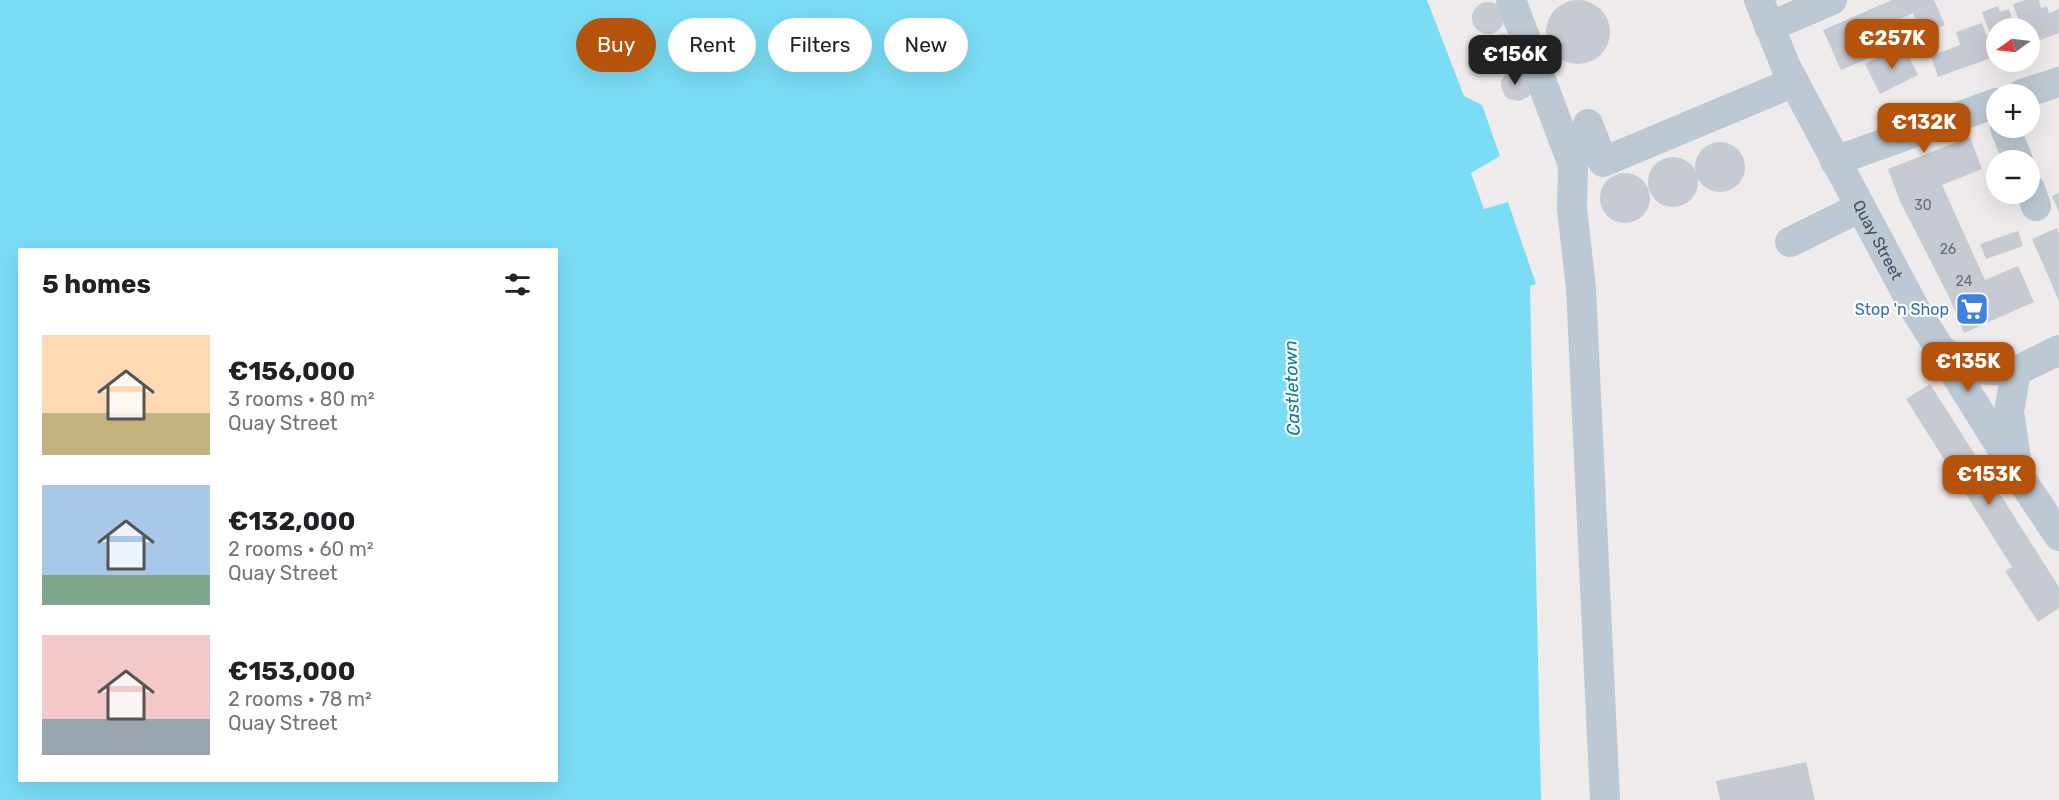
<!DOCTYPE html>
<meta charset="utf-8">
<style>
body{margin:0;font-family:Rubik,sans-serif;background:#f2f2f2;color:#202124;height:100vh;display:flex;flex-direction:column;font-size:22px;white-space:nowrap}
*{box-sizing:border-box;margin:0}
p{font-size:20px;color:#757577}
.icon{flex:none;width:33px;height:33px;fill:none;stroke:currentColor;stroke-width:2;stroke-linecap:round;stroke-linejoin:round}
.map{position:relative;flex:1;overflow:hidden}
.sheet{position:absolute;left:18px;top:248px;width:540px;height:534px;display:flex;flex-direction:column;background:#fff;border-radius:0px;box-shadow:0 6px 24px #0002}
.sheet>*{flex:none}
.hud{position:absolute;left:576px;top:18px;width:570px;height:54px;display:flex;gap:12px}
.needle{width:39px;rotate:256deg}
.buttons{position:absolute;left:1986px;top:18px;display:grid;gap:12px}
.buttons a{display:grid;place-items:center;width:54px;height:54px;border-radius:50%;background:#fff;box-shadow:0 6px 24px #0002;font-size:30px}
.price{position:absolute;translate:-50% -51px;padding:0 14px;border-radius:12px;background:#b45309;color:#fff;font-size:20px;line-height:39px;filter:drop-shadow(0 2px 3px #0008)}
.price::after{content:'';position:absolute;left:50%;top:36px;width:18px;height:14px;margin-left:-9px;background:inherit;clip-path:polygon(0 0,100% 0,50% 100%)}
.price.selected{background:#222;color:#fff}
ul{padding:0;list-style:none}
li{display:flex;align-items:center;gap:18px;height:150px;padding:0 24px}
li span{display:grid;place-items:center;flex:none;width:168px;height:120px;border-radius:0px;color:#555}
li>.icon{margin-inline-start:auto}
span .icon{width:72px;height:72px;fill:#fffc;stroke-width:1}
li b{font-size:26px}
h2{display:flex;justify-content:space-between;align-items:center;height:72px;padding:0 24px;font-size:26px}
.chip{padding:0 21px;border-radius:27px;background:#fff;box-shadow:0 6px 24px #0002;font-size:21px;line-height:54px}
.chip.selected{background:#b45309;color:#fff}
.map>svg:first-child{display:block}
.water{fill:#7addf5;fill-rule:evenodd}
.building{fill:#c6cad2}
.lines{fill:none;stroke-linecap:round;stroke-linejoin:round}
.minor{stroke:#bcc8d3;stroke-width:30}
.labels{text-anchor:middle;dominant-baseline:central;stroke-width:4.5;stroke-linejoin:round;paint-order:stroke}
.number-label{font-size:14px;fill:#636e78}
.street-label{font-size:16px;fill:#424f5a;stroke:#fff}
.shop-label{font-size:16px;fill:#366cbe;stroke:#fff;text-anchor:end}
.water-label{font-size:18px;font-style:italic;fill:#02809f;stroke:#fff}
</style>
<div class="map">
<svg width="2059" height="800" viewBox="0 0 2059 800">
<rect width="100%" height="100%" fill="#efebeb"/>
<!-- water -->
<path class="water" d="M0,0H1427L1464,96L1482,105L1500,156L1471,173L1484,209L1508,202L1536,284L1530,286L1541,800H0ZM20,249H556V780H20Z"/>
<!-- building -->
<g class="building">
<circle cx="1578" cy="32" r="32"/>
<path d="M1892,0H1934L1945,25L1923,34L1913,13L1878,29L1887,50L1841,70L1823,30Z"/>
<path d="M2025,0H2039L2041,8L2047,6L2049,13L2059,9V33L2030,44V28H1996V56L1938,77L1931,56L1960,45L1956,32L1982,23L1986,35L1990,34L1982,12L1998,6L2000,12L2009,9L2014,26L2020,24L2013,4Z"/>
<circle cx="1488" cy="18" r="16"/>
<path d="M1504,34L1509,36L1517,57L1514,62L1505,66L1495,64L1491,61L1487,51L1490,41L1498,35Z"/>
<path d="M1903,45L1918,75L1880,94L1865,64Z"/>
<path d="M1518,69L1522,70L1531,92L1528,97L1519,101L1509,99L1505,96L1501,86V81L1507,72Z"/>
<path d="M1970,137L1982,169L1942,185L1985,280L2018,266L2034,302L1964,333L1949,297L1900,201L1888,169Z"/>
<circle cx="1720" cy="167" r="25"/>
<circle cx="1673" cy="182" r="25"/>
<circle cx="1625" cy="198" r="25"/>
<path d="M2059,193V212L2052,196Z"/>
<path d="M2057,228L2059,233V301L2032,239Z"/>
<path d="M2018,231L2023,246L1986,259L1980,244Z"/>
<path d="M1930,384L2059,587V608L2038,622L2005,571L2012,567L1906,399Z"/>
<path d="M1806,762L1815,800H1720L1716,781Z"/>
</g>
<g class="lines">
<!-- minor -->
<g class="minor">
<path d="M1511,0L1573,165L1572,209L1581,288L1605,800"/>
<path id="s1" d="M1759,0L1786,67L1915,309L2019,476L2059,536"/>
<path d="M1769,27L1832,0"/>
<path d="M2022,94L2059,82"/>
<path d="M1588,124L1603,162L1794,82"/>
<path d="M2005,128L2018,160"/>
<path d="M1835,161L1996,103"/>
<path d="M2030,189L2036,206"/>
<path d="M1790,242L1859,208"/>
<path d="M1943,351L1969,369L2016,371"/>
<path d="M2017,465L2009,412L2016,371L2059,350"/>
</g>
</g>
<!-- icons -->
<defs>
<symbol id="supermarket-square" viewBox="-11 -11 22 22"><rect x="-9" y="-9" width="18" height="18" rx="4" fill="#3f7fe0" stroke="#fff"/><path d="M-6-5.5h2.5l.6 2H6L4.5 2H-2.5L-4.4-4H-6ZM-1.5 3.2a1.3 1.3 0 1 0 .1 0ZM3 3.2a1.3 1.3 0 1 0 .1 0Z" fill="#fff"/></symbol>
</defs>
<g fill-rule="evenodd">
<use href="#supermarket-square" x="1953" y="290" width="38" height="38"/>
</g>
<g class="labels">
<!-- number labels -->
<g class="number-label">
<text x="1923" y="205">30</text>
<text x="1948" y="249">26</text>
<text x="1964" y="281">24</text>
</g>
<!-- street labels -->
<g class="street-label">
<text stroke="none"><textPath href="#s1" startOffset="268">Quay Street</textPath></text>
</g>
<!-- shop labels -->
<g class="shop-label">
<text x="1949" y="309">Stop 'n Shop</text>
</g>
<!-- water labels -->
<g class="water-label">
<text transform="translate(1292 388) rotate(-92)">Castletown</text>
</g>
</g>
</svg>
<div class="buttons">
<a><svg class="needle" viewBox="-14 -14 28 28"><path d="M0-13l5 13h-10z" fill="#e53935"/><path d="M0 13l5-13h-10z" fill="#757577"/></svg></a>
<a>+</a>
<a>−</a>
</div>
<b class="price" style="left:1892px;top:70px">€257K</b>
<b class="price selected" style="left:1515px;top:86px">€156K</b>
<b class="price" style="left:1924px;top:154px">€132K</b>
<b class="price" style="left:1968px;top:393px">€135K</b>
<b class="price" style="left:1989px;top:506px">€153K</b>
<div class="hud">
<a class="chip selected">Buy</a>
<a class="chip">Rent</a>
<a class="chip">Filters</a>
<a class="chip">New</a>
</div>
<section class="sheet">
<h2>5 homes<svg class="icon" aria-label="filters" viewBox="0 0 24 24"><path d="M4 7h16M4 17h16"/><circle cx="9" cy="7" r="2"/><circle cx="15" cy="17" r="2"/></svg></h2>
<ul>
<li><span style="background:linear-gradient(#ffd9b3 65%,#c2b280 0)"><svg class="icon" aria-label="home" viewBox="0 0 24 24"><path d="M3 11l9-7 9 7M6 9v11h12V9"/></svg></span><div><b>€156,000</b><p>3 rooms · 80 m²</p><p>Quay Street</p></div></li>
<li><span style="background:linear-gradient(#a9c7e8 75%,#7fa58c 0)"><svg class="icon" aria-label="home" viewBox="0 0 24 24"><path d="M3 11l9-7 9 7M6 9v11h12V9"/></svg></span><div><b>€132,000</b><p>2 rooms · 60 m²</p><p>Quay Street</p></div></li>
<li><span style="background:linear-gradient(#f6c9c9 70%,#9aa5b1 0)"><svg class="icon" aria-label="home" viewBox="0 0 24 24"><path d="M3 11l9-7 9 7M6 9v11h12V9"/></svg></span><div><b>€153,000</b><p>2 rooms · 78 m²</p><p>Quay Street</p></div></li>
</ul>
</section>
</div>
